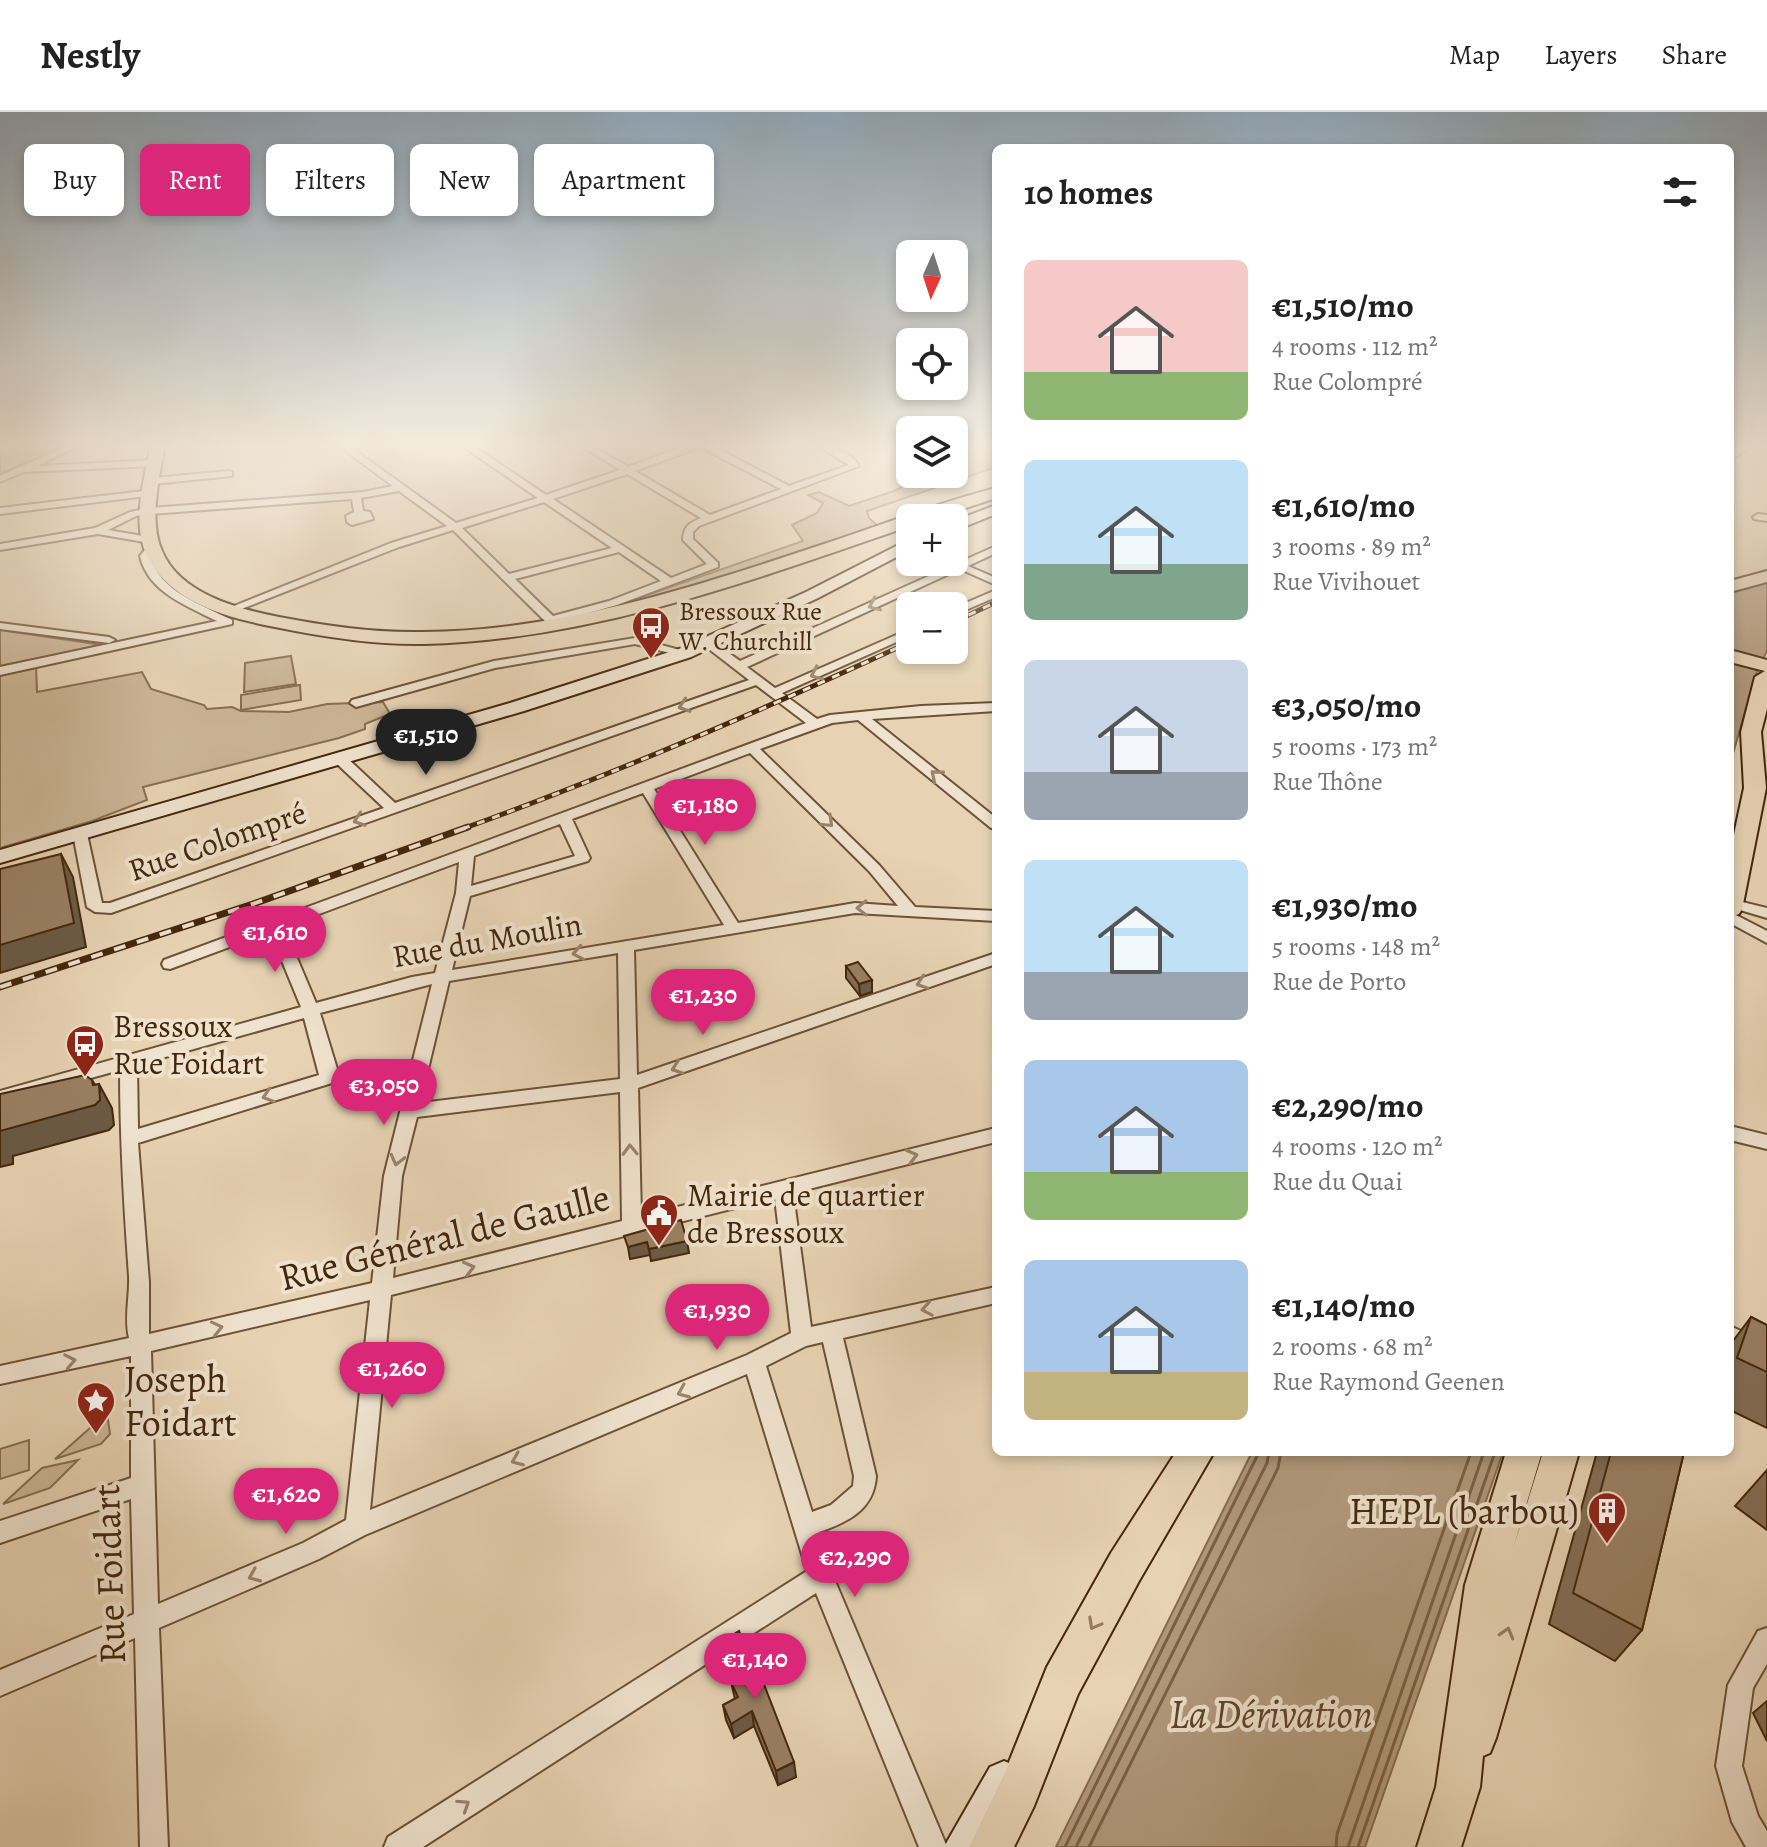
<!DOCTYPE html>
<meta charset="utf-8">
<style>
body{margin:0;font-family:Alegreya,serif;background:#f2f2f2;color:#222;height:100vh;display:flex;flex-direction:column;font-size:30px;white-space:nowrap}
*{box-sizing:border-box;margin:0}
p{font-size:26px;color:#767676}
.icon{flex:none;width:44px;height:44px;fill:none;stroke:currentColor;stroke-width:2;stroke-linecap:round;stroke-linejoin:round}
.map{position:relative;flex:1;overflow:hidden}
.sheet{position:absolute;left:992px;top:32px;width:742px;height:1312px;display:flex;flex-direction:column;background:#fff;border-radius:12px;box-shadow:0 4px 12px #0003}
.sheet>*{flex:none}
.top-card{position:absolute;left:24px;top:32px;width:760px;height:72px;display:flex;gap:16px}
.needle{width:52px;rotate:183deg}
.tools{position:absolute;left:896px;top:128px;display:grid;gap:16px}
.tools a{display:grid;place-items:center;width:72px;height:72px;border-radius:12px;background:#fff;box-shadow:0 4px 12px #0003;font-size:40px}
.price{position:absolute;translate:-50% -68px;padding:0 18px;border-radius:28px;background:#db2777;color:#fff;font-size:26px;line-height:52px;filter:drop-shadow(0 2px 4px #0008)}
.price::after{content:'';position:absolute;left:50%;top:48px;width:24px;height:18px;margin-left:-12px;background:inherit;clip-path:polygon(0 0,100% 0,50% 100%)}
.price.on{background:#222;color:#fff}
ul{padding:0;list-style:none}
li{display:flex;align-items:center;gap:24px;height:200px;padding:0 32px}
li span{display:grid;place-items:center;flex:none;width:224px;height:160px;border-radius:12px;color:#555}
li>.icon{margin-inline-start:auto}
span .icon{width:96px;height:96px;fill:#fffc;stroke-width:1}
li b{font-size:34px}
h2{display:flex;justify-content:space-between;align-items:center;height:96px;padding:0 32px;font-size:34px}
.chip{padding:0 28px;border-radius:12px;background:#fff;box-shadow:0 4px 12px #0003;font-size:28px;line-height:72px}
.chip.on{background:#db2777;color:#fff}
header{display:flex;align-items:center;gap:48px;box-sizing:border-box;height:112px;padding:0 40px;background:#fff;border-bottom:2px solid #e0e0e0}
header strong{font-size:38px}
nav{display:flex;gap:44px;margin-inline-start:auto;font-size:28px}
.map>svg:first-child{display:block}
.green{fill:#cbb697;stroke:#886e51;stroke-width:2}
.water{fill:#b0997b;stroke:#856b4e;stroke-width:2}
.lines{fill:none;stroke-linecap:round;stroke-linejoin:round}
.shore{stroke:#7a6043;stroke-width:3}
.street-casing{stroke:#6d5235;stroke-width:4}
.secondary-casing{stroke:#44270b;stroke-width:4}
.primary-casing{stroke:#44270b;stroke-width:4}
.street{fill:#efe2ce;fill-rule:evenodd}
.secondary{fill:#efe2ce;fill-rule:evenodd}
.primary{fill:#e7d3b4;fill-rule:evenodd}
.rail-far1-casing{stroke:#44270b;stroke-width:5}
.rail-casing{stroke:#44270b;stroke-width:7}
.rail-far1{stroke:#efe2ce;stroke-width:3;stroke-dasharray:8;stroke-linecap:butt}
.rail{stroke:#efe2ce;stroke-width:4;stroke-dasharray:12;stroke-linecap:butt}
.wall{fill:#846e55;stroke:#44270b;stroke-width:2}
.shaded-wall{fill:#6b5a45;stroke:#44270b;stroke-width:2}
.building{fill:#998063;stroke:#44270b;stroke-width:2}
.oneway{stroke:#9a846c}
.oneway2{stroke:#967d60}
.labels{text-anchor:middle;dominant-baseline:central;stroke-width:8;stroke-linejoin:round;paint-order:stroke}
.far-poi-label{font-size:26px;fill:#44270b;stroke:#efe2ce;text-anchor:start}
.street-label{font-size:32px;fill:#44270b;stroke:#efe2ce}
.poi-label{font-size:32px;fill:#44270b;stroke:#efe2ce;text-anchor:start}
.near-street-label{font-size:38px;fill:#44270b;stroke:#efe2ce}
.near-poi-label{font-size:38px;fill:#44270b;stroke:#efe2ce;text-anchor:start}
.near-water-label{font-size:40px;font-style:italic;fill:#5f4427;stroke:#efe2ce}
</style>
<header>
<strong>Nestly</strong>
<nav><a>Map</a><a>Layers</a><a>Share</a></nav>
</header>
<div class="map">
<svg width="1767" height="1735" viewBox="0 0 1767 1735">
<rect width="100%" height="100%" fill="#e7d3b4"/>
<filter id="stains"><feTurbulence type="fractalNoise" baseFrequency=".0025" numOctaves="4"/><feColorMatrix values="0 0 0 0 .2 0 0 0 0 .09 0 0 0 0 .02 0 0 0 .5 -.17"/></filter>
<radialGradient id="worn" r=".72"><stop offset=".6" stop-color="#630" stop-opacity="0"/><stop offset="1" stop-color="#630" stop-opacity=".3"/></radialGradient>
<!-- green -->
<g class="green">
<path d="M0,331H36L50,342L0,361Z"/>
<path d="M954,331H996V355L867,399L869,406L878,414L625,496L616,494L803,429L792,413L817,401L823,391L808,383L819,380L849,394L894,379L926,362H954Z"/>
<path d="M0,518L102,533L0,554Z"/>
<path d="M291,544L296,572L244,580L245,551Z"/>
<path d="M36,554L37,580L142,560L151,577L204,593L207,597L232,595L241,599L289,600L327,592L383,590L390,602L365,612V617L339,626L143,675L147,688L92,709L0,736V563Z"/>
<path d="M300,573L301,588L241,598V583Z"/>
<path d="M107,1301L110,1322L101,1332L55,1347Z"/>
<path d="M29,1328V1358L0,1367V1337Z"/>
<path d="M78,1348L50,1376L3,1392L42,1356Z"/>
</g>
<!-- water -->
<g class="water">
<path d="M1767,470V539L1756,562L1730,652V480Z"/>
<path d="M1252,1340H1503L1365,1735H1056Z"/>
</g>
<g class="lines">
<!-- shore -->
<g class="shore">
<path d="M1065,1735L1259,1340"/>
<path d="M1076,1735L1267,1351L1269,1340"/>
<path d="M1089,1735L1278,1356L1281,1340"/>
<path d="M1336,1735L1337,1722L1471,1340"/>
<path d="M1348,1735L1484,1340"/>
<path d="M1358,1735L1495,1340"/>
</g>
<defs>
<g id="street">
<path d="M72,331H84L38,354L155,348L160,351L155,354L24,360L0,370V364Z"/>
<path d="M335,331H345L456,411L538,386L458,331H469L546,383L620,358L577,331H588L628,355L693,331H707L789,374L849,353L813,331C828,331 852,340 859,354L699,414L693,420V427L718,451V455L617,493L556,510V516L550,519L544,516L545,509L453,418L399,435L234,500L224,498L391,431L447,414L399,379L361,386L363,399L370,400L373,407L352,413L347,410L346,404L354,400L352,387L150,402L136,404L108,418L154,426L155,428L150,431L98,422L0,438V432L95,416L130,400L150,396L363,380L393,374ZM700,335L781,377L710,403L635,359ZM627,362L701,406C689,411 683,415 683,428L707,452L671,466L553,387ZM544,390L612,436L509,462L462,416ZM619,440L661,469L609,489L553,504L515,467Z"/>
<path d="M1745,331H1755L1730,349V342Z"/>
<path d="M229,359L232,360V364L153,372L148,369L153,366Z"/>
<path d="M152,378L155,379V383L0,402V396Z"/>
<path d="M1758,402L1767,403V409L1754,407L1753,405Z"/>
<path d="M996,434V441L968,454L996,466V473L960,457L747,555L775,576L910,517V524L782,581L817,607L830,603L921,594L996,591V599L872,607L996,706V717L991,716L858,608L832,611L760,637L879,753L915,795L996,799V809L855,801L634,838L637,963L996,841V852L638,976L641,1104L996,1016V1030L793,1081L811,1215L996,1175V1191L843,1226L876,1364C874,1398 848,1410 819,1420L833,1464L947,1735H919L816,1481L423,1735H384L388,1725L807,1459L747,1262L365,1423L319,1447L159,1516L168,1735H140L135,1526L0,1584V1558L134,1502L131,1387L0,1431V1409L131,1366V1244L0,1272V1254L129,1226C124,1205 130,1184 129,1164C124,1095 120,1027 120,958L0,991V979L301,895L270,820L170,857L164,856L162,852L164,848L806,611L756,573L111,801L95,800L87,795L73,722L80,718L87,722L102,791H110L384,696L335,650V644H345L395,691L749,568L705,534V530H713L740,549L951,454L949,451L954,448L960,450ZM750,641L869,759L898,794L855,791L738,811L654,677ZM643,681L724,813L452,858L470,784L588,749L590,746L572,707ZM560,712L575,744L471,774L474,744ZM459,750L456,781L435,861L412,865L316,891L284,815ZM618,841L620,967L420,991L449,869ZM432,872L384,1064L372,1171L149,1222V1170L138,1031L332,971L338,960L320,901ZM304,906L319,963L138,1017L137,953ZM620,980L622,1109L393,1166L402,1064L417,1005ZM775,1086L791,1221L747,1243L370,1398L391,1183ZM370,1188L346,1408L303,1431L158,1492L151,1239ZM823,1230L854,1364L853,1374L831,1393L812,1400L766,1254L806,1234Z"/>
<path d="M147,435L156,437L150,444C159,479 202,493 232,508V512L0,563V555L217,509C187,494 148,480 140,444Z"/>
<path d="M996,478V485L954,503V496Z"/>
<path d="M0,511L109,525L115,528L109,531L0,517Z"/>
<path d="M635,526L691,541L685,545L635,532L495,556L356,595L350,591L352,588L494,549Z"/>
<path d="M1730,787L1767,796V806L1730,795Z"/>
<path d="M1730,800L1767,819V831L1730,811Z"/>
<path d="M1730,1014L1767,1023V1037L1730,1028Z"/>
<path d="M1730,1214L1767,1231V1250L1730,1233Z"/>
<path d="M1767,1516V1552L1753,1576L1742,1654L1758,1704L1767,1719V1735H1746L1732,1710L1716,1654L1728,1573L1758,1519Z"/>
</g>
<g id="secondary">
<path d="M996,393V402L954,419V409Z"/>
<path d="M910,427V438L818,486L691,545L524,599L0,751V738L510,591L679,537L806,480Z"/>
<path d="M1004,1649L1018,1655L1024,1669L988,1735H944L990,1655Z"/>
</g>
<g id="primary">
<path d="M151,331H165C160,364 148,408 162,439C180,482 238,497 279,505C327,514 374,521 423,520C561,519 695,475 824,432C882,413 937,391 996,376V386L936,406H910V414C753,468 592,528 424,532C374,533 324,525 275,515C227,506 165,489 145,439C132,407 145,364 151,331Z"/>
<path d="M1767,459V470L1730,480V469Z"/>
<path d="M1730,538L1767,548V597L1761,620L1766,676L1742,797L1739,802L1730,805V741L1744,676L1741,620L1755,565L1765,559L1730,550Z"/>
<path d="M1176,1340H1214L1139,1469L1078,1582L1034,1694L1014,1735H969L1003,1665L1047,1555L1111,1441Z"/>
<path d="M1506,1340H1542L1513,1437L1543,1340H1579L1496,1626L1490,1641L1483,1644L1480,1675L1461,1735H1417L1436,1675L1465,1473Z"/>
</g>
</defs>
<!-- street casing -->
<use href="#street" class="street-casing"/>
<!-- secondary casing -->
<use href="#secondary" class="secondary-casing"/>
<!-- primary casing -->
<use href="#primary" class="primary-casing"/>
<!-- street -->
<use href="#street" class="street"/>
<!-- secondary -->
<use href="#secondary" class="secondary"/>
<!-- primary -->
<use href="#primary" class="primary"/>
<defs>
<g id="rail-far1">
<path d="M954,510L996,490"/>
<path d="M462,717C615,662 763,598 910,530"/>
</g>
<path id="rail" d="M0,875L253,792L468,715"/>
</defs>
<!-- rail-far1 casing -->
<use href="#rail-far1" class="rail-far1-casing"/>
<!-- rail casing -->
<use href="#rail" class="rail-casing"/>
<!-- rail-far1 -->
<use href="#rail-far1" class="rail-far1"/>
<!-- rail -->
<use href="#rail" class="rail"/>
</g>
<!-- wall -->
<g class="wall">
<path d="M846,854L872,868V880L860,884L846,866Z"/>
<path d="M1751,1205L1767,1213V1316L1730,1298V1233Z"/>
<path d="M1597,1340H1684L1642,1518L1615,1549L1549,1512Z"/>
<path d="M1767,1358V1418L1735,1394Z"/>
<path d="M723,1529L796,1665L778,1673L754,1614L734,1626L726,1608L723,1593L735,1587L731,1570L736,1568L726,1545Z"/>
<path d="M1767,1589V1629L1753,1601Z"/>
</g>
<!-- shaded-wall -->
<g class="shaded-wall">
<path d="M61,742L73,765L86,835L0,861V833Z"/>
<path d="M872,868V880L860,884L859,872Z"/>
<path d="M92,968L100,981L99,972L112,996L114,1013L109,1018L13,1044V1052L0,1055V1019Z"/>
<path d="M687,1129L689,1141L651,1149L649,1137Z"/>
<path d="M647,1130L650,1143L630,1147L628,1135Z"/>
<path d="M752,1599L754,1614L734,1626L731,1612Z"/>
<path d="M794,1650L796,1665L778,1673L776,1659Z"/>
</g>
<!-- building -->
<g class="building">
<path d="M61,742L74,811L0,833V757Z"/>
<path d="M858,850L872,868L859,872L846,854Z"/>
<path d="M85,963L92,968L93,973L99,972L100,988L95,993L0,1019V982Z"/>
<path d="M681,1108L687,1129L649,1137L647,1130L628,1135L624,1124Z"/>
<path d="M1751,1205L1767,1213V1260L1737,1246Z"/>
<path d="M1611,1340H1684L1642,1518L1573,1481Z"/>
<path d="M739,1519L745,1533L748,1531L794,1650L776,1659L752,1599L731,1612L723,1593L738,1585L731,1570L739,1566L723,1529Z"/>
</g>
<!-- one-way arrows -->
<defs><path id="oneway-chevron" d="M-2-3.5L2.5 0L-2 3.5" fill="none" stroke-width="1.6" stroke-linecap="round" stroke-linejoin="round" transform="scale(2)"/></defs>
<g class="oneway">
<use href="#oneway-chevron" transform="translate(874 493) rotate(156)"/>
<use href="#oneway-chevron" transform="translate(816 562) rotate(156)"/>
<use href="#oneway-chevron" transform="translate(684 594) rotate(161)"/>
<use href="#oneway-chevron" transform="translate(936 663) rotate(-140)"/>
<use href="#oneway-chevron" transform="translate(359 708) rotate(161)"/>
<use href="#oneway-chevron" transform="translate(828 710) rotate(44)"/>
<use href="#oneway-chevron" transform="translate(862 796) rotate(179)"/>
<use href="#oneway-chevron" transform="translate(578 841) rotate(170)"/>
<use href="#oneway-chevron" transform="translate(922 871) rotate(161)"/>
<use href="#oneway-chevron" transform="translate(677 956) rotate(161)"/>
<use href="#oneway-chevron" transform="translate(268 984) rotate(163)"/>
<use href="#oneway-chevron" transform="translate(630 1038) rotate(-92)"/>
<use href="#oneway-chevron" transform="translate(912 1044) rotate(-15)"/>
<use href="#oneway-chevron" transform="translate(397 1048) rotate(104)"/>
<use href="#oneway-chevron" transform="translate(469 1156) rotate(-14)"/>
<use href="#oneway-chevron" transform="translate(927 1197) rotate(170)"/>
<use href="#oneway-chevron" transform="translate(217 1216) rotate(-13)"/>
<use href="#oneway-chevron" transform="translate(70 1249) rotate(-11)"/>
<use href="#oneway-chevron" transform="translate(683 1280) rotate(157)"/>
<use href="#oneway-chevron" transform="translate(517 1348) rotate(157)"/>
<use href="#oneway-chevron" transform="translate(254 1464) rotate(157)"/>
<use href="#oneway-chevron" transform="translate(464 1693) rotate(-33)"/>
</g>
<g class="oneway2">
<use href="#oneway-chevron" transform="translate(1094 1512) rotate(119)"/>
<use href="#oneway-chevron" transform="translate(1507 1521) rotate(-74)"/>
</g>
<!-- sky -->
<linearGradient id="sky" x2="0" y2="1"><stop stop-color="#91a9bc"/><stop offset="0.58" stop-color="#f4ebdd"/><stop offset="1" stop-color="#f4ebdd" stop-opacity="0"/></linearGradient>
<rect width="1767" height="574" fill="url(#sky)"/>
<!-- icons -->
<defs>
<symbol id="bus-pin" viewBox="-11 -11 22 30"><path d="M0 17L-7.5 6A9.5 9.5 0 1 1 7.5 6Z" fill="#8f2418" stroke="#efe2ce"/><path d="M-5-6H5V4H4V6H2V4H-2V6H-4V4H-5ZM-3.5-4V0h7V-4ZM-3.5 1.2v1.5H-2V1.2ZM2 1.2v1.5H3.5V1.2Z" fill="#fff"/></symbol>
<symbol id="civic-pin" viewBox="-11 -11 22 30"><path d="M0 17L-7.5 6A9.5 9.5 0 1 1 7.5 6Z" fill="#8f2418" stroke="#efe2ce"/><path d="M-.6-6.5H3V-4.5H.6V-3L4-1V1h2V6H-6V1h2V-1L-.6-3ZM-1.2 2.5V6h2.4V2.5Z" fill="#fff"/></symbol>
<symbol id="sight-pin" viewBox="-11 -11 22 30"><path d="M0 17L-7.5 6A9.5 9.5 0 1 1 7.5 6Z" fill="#8f2418" stroke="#efe2ce"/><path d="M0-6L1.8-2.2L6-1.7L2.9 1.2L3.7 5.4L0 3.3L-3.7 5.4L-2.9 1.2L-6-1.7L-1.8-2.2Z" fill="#fff"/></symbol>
<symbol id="building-pin" viewBox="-11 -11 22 30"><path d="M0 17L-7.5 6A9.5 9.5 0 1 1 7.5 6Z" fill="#8f2418" stroke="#efe2ce"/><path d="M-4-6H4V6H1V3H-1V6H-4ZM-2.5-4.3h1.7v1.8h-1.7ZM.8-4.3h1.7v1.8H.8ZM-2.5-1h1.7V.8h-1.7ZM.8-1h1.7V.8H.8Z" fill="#fff"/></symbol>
</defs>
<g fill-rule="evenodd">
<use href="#bus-pin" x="629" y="492" width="44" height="60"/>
<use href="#bus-pin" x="63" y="910" width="44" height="60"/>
<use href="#civic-pin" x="637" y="1079" width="44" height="60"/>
<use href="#sight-pin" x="74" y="1267" width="44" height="60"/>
<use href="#building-pin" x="1585" y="1377" width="44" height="60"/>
</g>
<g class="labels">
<!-- far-poi labels -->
<g class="far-poi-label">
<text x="679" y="499">Bressoux Rue<tspan x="679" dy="30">W. Churchill</tspan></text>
</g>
<!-- street labels -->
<g class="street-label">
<text transform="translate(217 729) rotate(-19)">Rue Colompré</text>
<text transform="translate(487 828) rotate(-10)">Rue du Moulin</text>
</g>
<!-- poi labels -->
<g class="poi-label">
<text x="113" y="914">Bressoux<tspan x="113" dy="37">Rue Foidart</tspan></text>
<text x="687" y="1083">Mairie de quartier<tspan x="687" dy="37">de Bressoux</tspan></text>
</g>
<!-- near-street labels -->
<g class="near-street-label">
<text transform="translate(444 1125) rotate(-14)">Rue Général de Gaulle</text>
<text transform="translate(109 1462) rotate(-92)">Rue Foidart</text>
</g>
<!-- near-poi labels -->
<g class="near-poi-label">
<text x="124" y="1267">Joseph<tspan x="124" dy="44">Foidart</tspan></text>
<text x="1579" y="1399" text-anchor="end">HEPL (barbou)</text>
</g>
<!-- near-water labels -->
<g class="near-water-label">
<text x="1271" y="1602">La Dérivation</text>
</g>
</g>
<rect width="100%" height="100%" filter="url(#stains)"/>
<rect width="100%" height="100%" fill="url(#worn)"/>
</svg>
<div class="tools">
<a><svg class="needle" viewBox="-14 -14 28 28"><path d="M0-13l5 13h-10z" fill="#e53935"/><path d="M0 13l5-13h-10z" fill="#767676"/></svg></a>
<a><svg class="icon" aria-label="locate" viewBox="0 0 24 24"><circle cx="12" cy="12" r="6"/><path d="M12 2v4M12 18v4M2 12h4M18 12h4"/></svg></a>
<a><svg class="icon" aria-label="layers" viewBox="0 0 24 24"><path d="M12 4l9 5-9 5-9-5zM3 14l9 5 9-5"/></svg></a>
<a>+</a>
<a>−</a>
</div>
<b class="price on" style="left:426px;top:665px">€1,510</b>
<b class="price" style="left:705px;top:735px">€1,180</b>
<b class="price" style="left:275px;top:862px">€1,610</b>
<b class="price" style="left:703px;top:925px">€1,230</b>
<b class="price" style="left:384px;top:1015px">€3,050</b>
<b class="price" style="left:717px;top:1240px">€1,930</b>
<b class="price" style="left:392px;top:1298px">€1,260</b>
<b class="price" style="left:286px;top:1424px">€1,620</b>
<b class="price" style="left:855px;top:1487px">€2,290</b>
<b class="price" style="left:755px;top:1589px">€1,140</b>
<div class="top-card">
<a class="chip">Buy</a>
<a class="chip on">Rent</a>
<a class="chip">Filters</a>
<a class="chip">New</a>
<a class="chip">Apartment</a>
</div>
<section class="sheet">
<h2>10 homes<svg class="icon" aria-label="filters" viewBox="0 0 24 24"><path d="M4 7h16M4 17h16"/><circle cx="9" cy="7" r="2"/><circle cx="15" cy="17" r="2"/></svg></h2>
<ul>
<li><span style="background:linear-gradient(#f6c9c9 70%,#8fb573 0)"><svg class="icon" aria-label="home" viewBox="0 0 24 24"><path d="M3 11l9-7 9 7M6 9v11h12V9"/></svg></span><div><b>€1,510/mo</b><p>4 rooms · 112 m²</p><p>Rue Colompré</p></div></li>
<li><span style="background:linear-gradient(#bfe0f5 65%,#7fa58c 0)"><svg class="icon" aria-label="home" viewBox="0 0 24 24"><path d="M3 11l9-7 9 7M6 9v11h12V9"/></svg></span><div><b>€1,610/mo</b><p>3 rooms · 89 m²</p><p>Rue Vivihouet</p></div></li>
<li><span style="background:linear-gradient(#c9d6e8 70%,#9aa5b1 0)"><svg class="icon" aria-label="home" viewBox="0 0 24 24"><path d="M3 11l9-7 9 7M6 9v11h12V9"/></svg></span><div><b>€3,050/mo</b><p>5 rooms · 173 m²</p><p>Rue Thône</p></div></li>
<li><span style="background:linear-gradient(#bfe0f5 70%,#9aa5b1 0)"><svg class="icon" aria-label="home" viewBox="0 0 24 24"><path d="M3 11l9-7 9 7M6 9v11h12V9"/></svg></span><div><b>€1,930/mo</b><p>5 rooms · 148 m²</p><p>Rue de Porto</p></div></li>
<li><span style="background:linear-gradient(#a9c7e8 70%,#8fb573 0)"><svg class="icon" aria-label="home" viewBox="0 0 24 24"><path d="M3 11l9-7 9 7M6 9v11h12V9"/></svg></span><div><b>€2,290/mo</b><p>4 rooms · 120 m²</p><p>Rue du Quai</p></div></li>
<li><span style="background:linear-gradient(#a9c7e8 70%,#c2b280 0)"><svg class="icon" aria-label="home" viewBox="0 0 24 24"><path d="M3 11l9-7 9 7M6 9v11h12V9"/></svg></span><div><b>€1,140/mo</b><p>2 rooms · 68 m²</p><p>Rue Raymond Geenen</p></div></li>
</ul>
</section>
</div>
